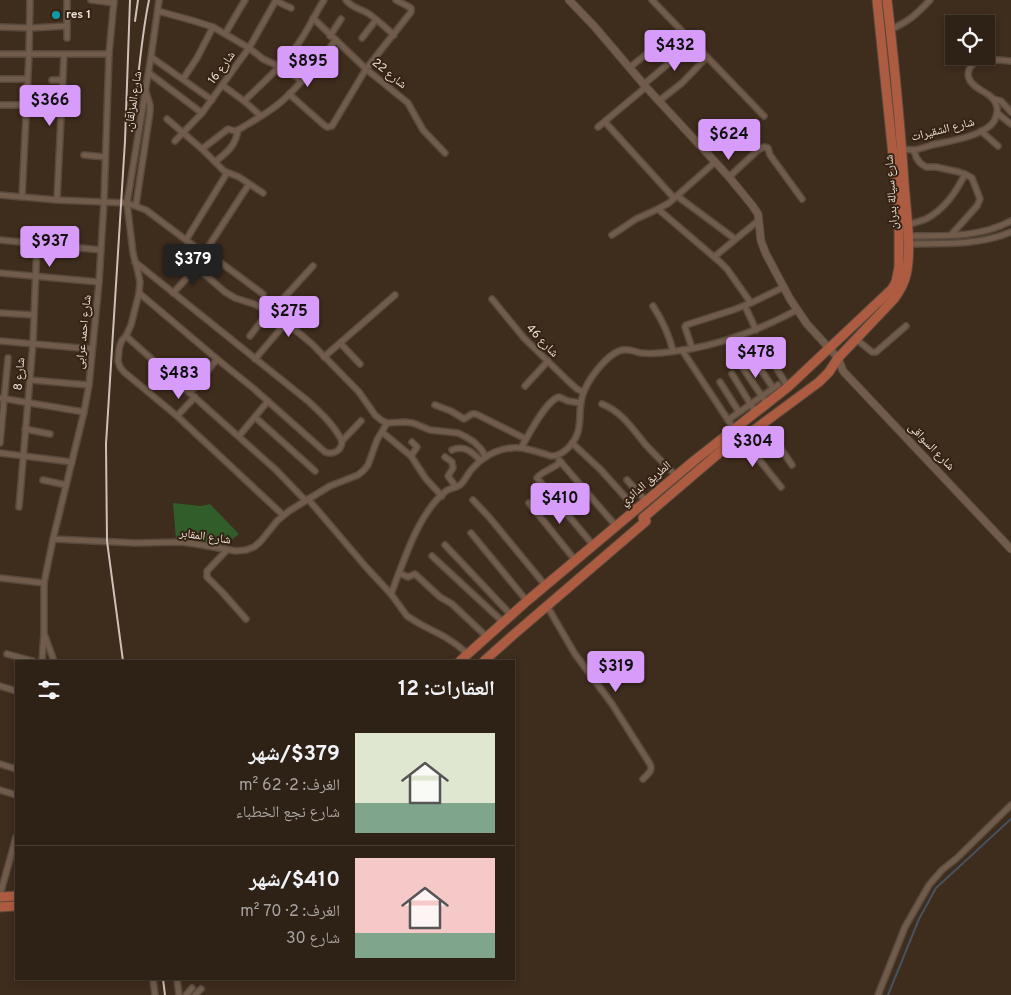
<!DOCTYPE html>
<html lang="ar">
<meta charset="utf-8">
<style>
body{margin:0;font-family:Overpass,"Noto Naskh Arabic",sans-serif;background:#36291f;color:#f1f3f6;direction:rtl;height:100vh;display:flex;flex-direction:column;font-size:19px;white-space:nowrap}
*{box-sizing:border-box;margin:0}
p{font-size:16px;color:#a7a3a1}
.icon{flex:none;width:28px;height:28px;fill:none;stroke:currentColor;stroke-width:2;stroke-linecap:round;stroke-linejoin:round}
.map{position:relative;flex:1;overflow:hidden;direction:ltr}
.sheet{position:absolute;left:15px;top:660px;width:500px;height:320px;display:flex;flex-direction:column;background:#2e2116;border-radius:0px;box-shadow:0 2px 8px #0003,0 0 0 1px #493e35;direction:rtl}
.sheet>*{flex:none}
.buttons{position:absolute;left:945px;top:15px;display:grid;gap:10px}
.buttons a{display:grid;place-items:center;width:50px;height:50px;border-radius:0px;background:#2e2116;box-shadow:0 2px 8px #0003,0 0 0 1px #493e35;font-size:25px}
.price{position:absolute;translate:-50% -42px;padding:0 11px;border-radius:5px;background:#d79bf9;color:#111;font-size:16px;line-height:32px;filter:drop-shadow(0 1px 2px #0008)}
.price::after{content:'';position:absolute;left:50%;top:30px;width:15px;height:11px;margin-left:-8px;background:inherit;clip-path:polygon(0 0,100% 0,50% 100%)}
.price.active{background:#222;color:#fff}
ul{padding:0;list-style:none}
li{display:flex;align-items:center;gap:15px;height:125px;padding:0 20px}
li+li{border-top:1px solid #493e35}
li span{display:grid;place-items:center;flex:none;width:140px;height:100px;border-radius:0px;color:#555}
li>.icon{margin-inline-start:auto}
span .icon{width:60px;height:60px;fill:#fffc;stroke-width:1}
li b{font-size:21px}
h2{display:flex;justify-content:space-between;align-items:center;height:60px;padding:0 20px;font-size:21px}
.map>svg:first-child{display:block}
.green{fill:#315d2a}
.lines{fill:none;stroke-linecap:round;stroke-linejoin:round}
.stream{stroke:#465362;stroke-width:2}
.minor-casing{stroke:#58493c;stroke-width:8}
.tertiary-casing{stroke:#58493c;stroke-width:9}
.primary-casing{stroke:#58493c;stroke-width:11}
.minor{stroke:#715c4c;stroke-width:5}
.tertiary{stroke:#715c4c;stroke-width:7}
.primary{stroke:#ad5c42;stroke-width:9}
.rail{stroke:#cec0b6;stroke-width:2}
.culture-dot{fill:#0f9aa8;stroke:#342213;stroke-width:2}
.labels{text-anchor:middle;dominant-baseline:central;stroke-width:4;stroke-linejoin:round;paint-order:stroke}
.poi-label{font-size:12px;font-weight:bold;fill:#ebded5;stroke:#342213;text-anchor:start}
.street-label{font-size:12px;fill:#ebded5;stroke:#342213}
</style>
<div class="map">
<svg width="1011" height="995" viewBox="0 0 1011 995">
<rect width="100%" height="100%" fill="#3e2c1d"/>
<!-- green -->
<path class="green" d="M173,503L201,506L210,504L239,534L230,541L227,546L200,542L176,540Z"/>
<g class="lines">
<!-- stream -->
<path class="stream" d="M888,995L919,919L936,888L1011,819"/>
<defs>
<g id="minor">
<path d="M67,0V38"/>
<path d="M91,0L114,3"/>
<path d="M159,0L151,57L127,203L133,253L138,272L140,282L139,293L131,325L126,336L122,340L120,345L119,350L118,361L120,367L124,372L177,416L283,515"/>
<path d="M346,0C353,9 360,8 369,14C378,20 386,28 394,35"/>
<path d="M652,0L764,116"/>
<path d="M276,1L291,8"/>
<path d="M158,11L194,21L213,27L249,48L263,59L285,69L302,81"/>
<path d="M313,18L366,69L408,103L423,130L445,153"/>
<path d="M0,27L30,28L67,26"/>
<path d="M890,30C909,21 916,15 930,0"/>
<path d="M225,34L245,0"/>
<path d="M330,36L341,19"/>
<path d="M362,38L376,20"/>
<path d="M0,54H109"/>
<path d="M151,57L212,100"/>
<path d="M629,68L664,40"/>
<path d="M149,73L202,113"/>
<path d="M0,79H27"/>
<path d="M183,79L197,58L213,27"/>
<path d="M52,80H62"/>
<path d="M222,85L244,101L261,116"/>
<path d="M643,85L693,43"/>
<path d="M289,94L324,125L327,127L332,126L366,69L411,12V8L396,0"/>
<path d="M994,99L1001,101L1011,112"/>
<path d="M244,101C263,83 283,65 298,44C308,30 315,14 324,0"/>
<path d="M659,101L682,83L707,57"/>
<path d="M0,105H26"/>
<path d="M997,113L1011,124"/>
<path d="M167,119L202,149L224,171L239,177L263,193"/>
<path d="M605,122L674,198"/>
<path d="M598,127L646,87"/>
<path d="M981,131L998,146"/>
<path d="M175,141L202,113L238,63L249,48L276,0"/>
<path d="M202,149L228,129L235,131L238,130C253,121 268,113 281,102C302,84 318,61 336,40"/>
<path d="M902,149C906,149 910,150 914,150C920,149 926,147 932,145C949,141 978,137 991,125C996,120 999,111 996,104C992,93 980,92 973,84C969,81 967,75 969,70C974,54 999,61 1011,61"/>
<path d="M914,150L916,157L920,163L926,167H936L959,172L965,174L972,178L980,199L977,206L951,235"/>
<path d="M84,155L105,157"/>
<path d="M215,162C227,152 235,147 238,130"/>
<path d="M729,177L758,150L764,147L768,148L770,155L802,199"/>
<path d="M0,195L57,200L127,203L146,210L198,249L201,255L199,265L202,272L225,292L235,298L254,304L269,311L299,333L312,344L359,392L375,415L381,420L387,423L405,422L413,423L430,430L458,433L466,437L474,442L481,449L486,457"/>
<path d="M677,196L735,239"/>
<path d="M22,197L29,54L30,0"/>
<path d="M57,200L64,54"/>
<path d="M136,205L150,112V105L146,92"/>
<path d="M658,209L721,263L727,269L751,303"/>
<path d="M907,225C914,223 921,221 926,219C945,209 956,192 965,174"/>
<path d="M612,235L636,219L658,209L669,203L715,162"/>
<path d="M908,236C943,236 979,238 1011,221"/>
<path d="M0,240L101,250"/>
<path d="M186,240L227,173"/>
<path d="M908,244C944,243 977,246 1011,232"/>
<path d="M205,251L263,294"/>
<path d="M714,257L759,220"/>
<path d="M201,258L249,184"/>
<path d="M135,262L308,401C321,413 334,425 342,441"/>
<path d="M0,273L99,282"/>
<path d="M139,293L217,359L253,388L325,452C333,455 342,451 342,441L361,421"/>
<path d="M173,293L199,265"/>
<path d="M492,299L524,338L567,380L577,389L583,392"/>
<path d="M653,306C662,320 669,334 673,351"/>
<path d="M745,306L756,330"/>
<path d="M271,312L313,266"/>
<path d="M1,313L34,315"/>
<path d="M126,336L276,470L305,500"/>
<path d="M250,336L269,311"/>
<path d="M856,339L872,352H876L906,326"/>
<path d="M0,341L92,349"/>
<path d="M340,343L360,364"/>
<path d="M692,348L685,327L686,325L733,310L751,303L784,287"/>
<path d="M682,350L734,429"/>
<path d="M767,353L788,387"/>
<path d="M324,357L395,295"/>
<path d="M255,359L278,332L285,322"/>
<path d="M754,359L773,388"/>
<path d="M743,368L767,404"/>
<path d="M732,374L756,413"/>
<path d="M30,380L89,385"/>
<path d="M720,382L739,412"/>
<path d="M525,386L548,361"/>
<path d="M190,393L217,359"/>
<path d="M0,398L84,412"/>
<path d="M602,404C622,412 632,428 645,444C655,455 666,465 676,476"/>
<path d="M435,405L451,411L464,419L472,414H476L526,439"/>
<path d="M177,416L195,397"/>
<path d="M255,417L315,471"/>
<path d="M728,420L778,385"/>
<path d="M25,429L50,434"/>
<path d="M754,430L768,446L774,442L777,443L792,465"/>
<path d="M382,432L411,456L426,479L442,496"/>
<path d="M239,436L268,401"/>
<path d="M741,437L781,487"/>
<path d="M0,443L8,358"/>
<path d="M572,443L600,469L636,509"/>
<path d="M521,448C528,436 546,400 559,397L568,401L581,403"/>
<path d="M452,450C465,445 472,452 480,460"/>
<path d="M0,453L72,462"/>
<path d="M411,456L417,447L412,442"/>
<path d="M445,457L452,462L453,468L448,476L456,487"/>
<path d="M559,460L616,526"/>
<path d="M561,462C554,468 541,472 537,478L593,545"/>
<path d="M43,480L66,485"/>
<path d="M627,480L646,501"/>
<path d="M308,499L366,567L391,594L407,616L420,624L445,637L457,645L468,654"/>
<path d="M473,500L489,517L545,585"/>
<path d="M529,503L575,560"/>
<path d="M19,507L33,343L37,243"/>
<path d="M471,533L527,601"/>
<path d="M53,539L136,543L181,542L196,544L236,551L246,550L254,547L261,541L277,521L289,511L330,486L358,475L364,470L368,465L377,440L387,423"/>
<path d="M445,545L511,615"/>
<path d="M227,550L207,571V577L222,592L246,619"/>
<path d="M432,556L503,622"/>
<path d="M399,573L408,577L415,574L440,597L452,604L487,637"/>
<path d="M0,578L44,583"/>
<path d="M391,594C404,561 418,513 446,491C450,488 456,488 460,485C466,480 468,472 474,467C485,454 504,446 522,448C532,450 542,453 551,456C558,456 563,453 568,448C586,430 576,414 583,394C588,380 602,361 615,353C624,347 632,351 641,353C657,355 675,351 690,349C729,342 763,328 797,310"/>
<path d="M547,606L575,654L612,704L650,764C653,771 648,774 643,779"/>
<path d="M45,636L54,661"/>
<path d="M7,654L33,661"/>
<path d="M42,661L44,633V583L53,539L84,412L89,385L99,282L104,201L109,54L114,0"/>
<path d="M0,686L16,691"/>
<path d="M0,764L16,769"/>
<path d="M0,790L16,795"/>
<path d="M0,895L16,837"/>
<path d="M153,979L155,995"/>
<path d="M177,979L179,995"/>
<path d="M186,995L192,988"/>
<path d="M195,995L201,989"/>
<path d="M878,995L905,927L929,885L942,870L957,858L1011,805"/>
</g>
<path id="tertiary" d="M569,0L594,26L646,87L729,177L752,205L758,214L761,241L766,254L790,299L807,324L838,358L843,371L1011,549"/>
<g id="primary">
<path d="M460,661L527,601L695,460L788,387L892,289L896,282L899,267V213L877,0"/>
<path d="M484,661L512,636L646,521L643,518L733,441L754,430L819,382L829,372L838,358L894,299C899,292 904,284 906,275C912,249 906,211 904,183C900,122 894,61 887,0"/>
<path d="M0,897L16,896"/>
<path d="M0,907L16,906"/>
</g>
</defs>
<!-- minor casing -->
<use href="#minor" class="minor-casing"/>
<!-- tertiary casing -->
<use href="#tertiary" class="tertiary-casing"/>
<!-- primary casing -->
<use href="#primary" class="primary-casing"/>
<!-- minor -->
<use href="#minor" class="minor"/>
<!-- tertiary -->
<use href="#tertiary" class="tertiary"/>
<!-- primary -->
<use href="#primary" class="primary"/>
<!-- rail -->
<g class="rail">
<path d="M135,21L138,0"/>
<path d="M132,131C138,87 140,43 149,0"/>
<path d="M123,661L107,541L106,444L125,141L130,0"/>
<path d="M163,979L165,995"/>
</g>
</g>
<!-- markers -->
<circle class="culture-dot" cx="56" cy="15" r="5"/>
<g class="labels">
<!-- poi labels -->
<g class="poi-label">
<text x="66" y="15">res 1</text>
</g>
<!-- street labels -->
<g class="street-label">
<text transform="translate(222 68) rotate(-54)">شارع 16</text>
<text transform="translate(389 74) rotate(39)">شارع 22</text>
<text transform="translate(134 100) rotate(-81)">شارع المزلقان</text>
<text transform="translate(943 130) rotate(-14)">شارع الشقيرات</text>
<text transform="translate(892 192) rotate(-94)">شارع سيالة بدران</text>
<text transform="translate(84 332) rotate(-84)">شارع احمد عرابى</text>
<text transform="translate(542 341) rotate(46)">شارع 46</text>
<text transform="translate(20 374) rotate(-85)">شارع 8</text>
<text transform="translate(931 447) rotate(46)">شارع السواقى</text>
<text transform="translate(646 484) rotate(-40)">الطريق الدائري</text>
<text transform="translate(205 537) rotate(8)">شارع المقابر</text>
</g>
</g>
</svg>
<div class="buttons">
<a><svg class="icon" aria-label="locate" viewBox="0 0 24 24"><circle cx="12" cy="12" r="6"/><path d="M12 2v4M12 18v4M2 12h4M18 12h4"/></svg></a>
</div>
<b class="price" style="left:675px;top:72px">$432</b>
<b class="price" style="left:308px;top:88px">$895</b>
<b class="price" style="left:50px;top:127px">$366</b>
<b class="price" style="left:729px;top:161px">$624</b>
<b class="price" style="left:50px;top:268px">$937</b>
<b class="price active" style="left:193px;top:286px">$379</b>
<b class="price" style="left:289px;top:338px">$275</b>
<b class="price" style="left:756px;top:379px">$478</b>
<b class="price" style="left:179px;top:400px">$483</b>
<b class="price" style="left:753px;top:468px">$304</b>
<b class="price" style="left:560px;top:525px">$410</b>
<b class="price" style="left:616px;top:693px">$319</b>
<section class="sheet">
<h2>العقارات: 12<svg class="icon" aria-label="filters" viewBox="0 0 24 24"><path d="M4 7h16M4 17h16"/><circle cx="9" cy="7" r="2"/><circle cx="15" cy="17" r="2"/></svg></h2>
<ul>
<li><span style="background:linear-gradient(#dfe7d0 70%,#7fa58c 0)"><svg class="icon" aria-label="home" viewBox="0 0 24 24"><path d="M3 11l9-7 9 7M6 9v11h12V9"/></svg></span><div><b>$379/شهر</b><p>الغرف: 2 · 62 m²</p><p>شارع نجع الخطباء</p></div></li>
<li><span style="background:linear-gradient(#f6c9c9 75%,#7fa58c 0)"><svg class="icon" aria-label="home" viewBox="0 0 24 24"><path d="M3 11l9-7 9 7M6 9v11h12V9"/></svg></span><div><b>$410/شهر</b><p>الغرف: 2 · 70 m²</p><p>شارع 30</p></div></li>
</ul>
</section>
</div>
